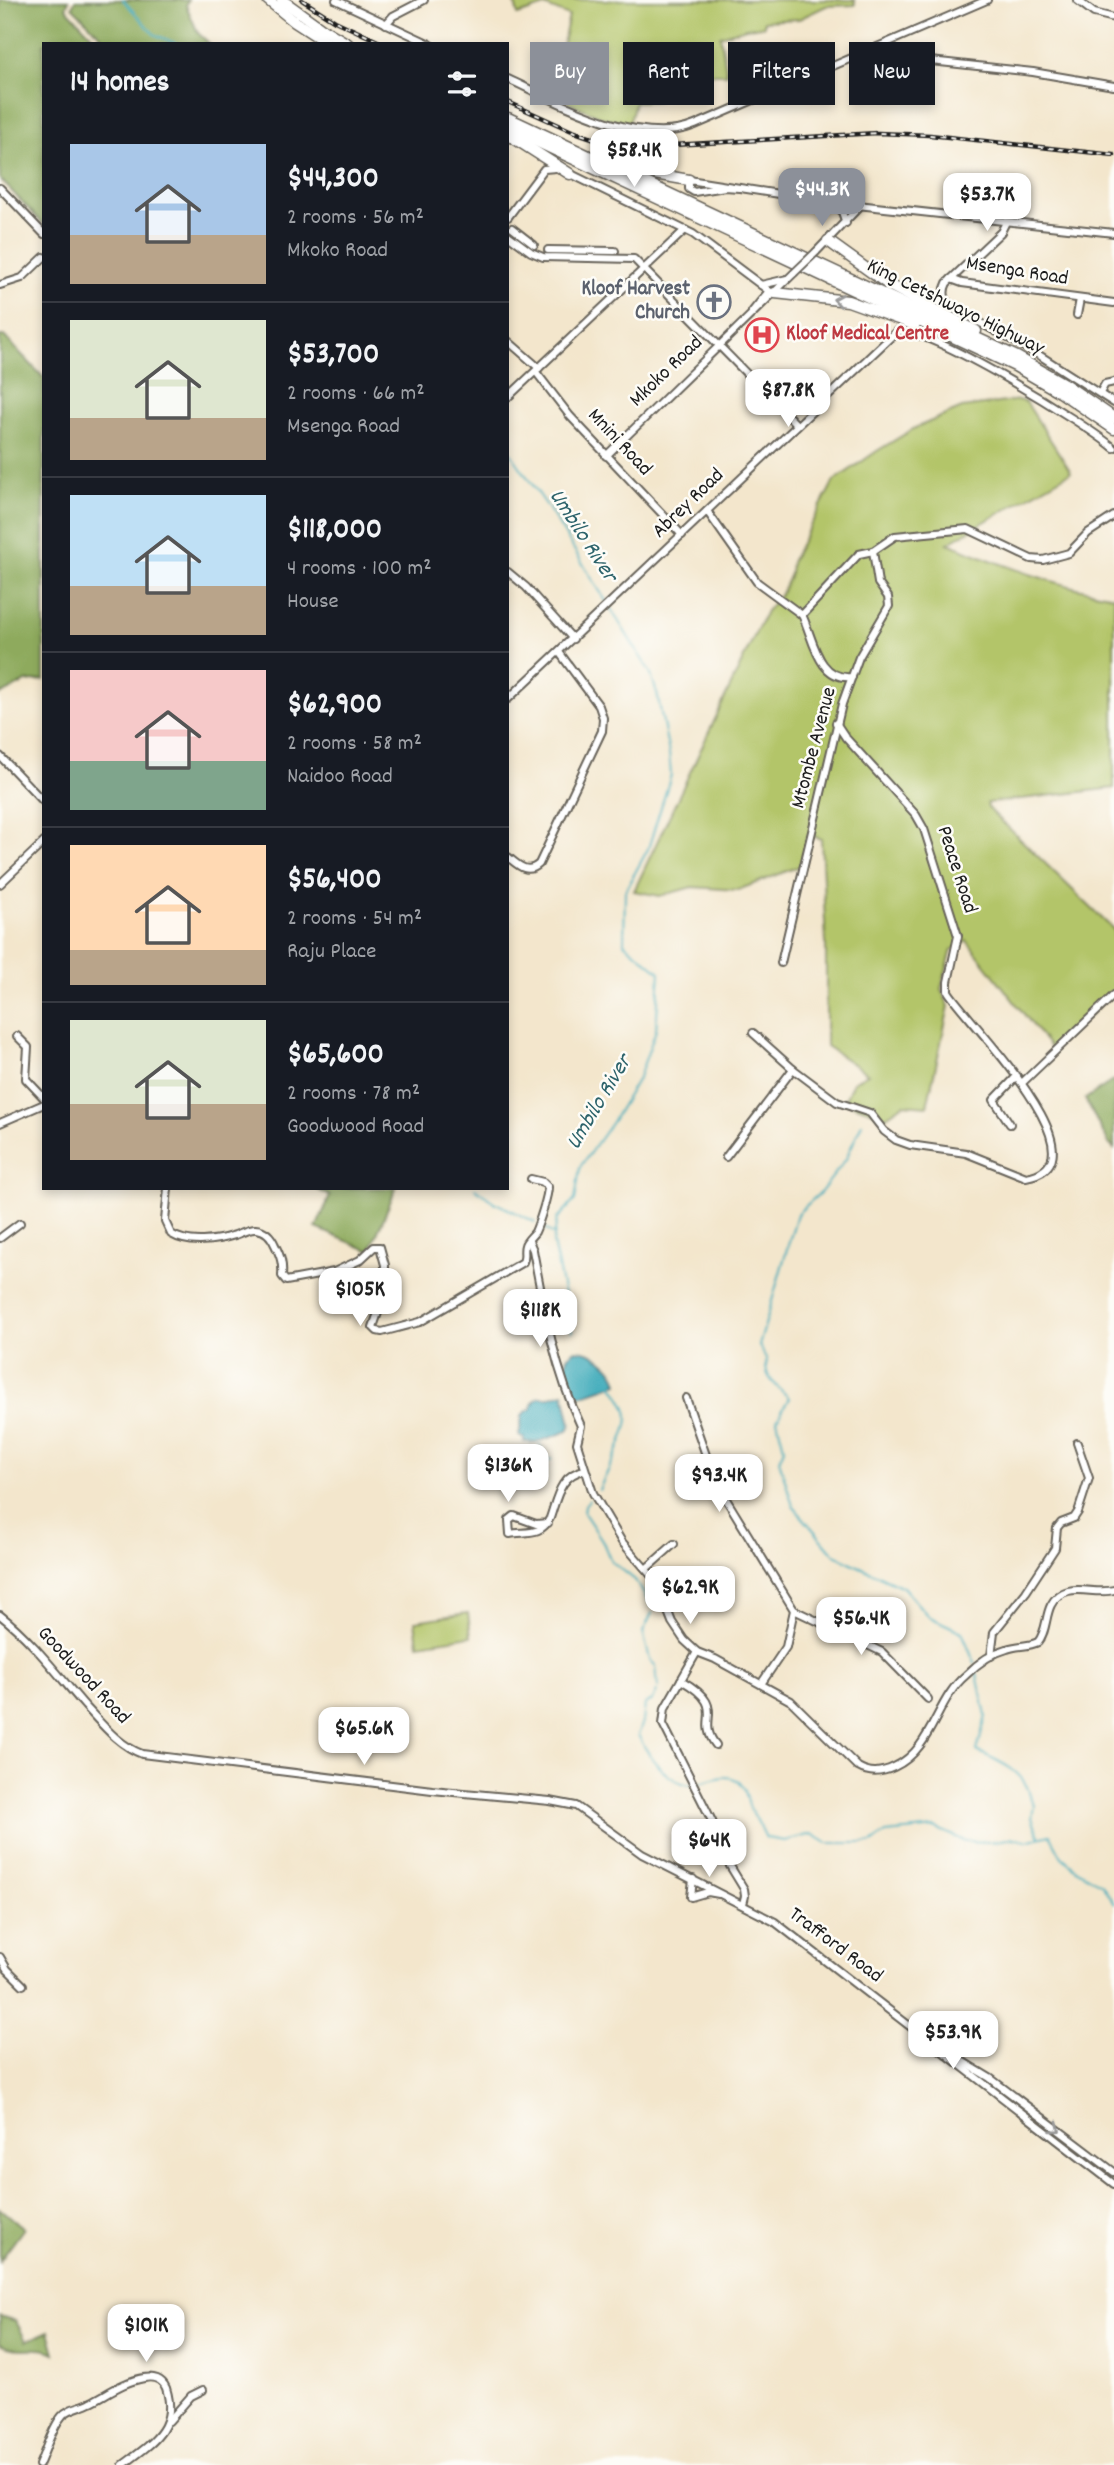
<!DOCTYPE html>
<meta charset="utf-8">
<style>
body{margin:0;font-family:Dekko,sans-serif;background:#20242c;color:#f1f3f6;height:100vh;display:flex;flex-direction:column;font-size:26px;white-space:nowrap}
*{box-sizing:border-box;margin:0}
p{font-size:23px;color:#9ea1a6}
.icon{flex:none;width:38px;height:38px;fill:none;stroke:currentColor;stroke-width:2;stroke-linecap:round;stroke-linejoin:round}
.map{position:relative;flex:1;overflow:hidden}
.drawer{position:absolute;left:42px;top:42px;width:467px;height:1148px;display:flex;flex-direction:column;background:#171b24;border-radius:0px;box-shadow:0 4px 10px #0003}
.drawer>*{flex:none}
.guide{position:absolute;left:530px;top:42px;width:478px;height:63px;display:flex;gap:14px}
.price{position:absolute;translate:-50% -60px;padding:0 16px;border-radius:14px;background:#fff;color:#222;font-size:23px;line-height:46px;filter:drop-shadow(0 2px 4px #0008)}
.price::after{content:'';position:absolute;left:50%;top:42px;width:21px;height:16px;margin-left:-10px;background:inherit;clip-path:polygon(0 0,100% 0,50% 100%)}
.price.current{background:#8c9099;color:#fff}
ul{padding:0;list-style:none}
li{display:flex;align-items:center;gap:21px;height:175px;padding:0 28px}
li+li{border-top:2px solid #363941}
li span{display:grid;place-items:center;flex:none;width:196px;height:140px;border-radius:0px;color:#555}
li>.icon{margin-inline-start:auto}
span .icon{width:84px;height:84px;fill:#fffc;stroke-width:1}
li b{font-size:30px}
h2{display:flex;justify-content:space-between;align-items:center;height:84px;padding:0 28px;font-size:30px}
.pill{padding:0 24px;border-radius:0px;background:#171b24;box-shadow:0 4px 10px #0003;font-size:24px;line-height:63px}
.pill.current{background:#8c9099;color:#fff}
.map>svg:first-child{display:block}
.green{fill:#b3c569;stroke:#687042;stroke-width:2}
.forest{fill:#8eaa5d;stroke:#55633c;stroke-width:2}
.water{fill:#3caaba;stroke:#2c636b;stroke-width:2}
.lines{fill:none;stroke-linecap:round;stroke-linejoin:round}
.stream{stroke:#3caaba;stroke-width:2}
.minor-casing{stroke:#67635a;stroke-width:10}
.highway-casing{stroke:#67635a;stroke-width:13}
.minor{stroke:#fff;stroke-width:6}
.highway{stroke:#fff;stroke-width:10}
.rail-casing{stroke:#1c1c1c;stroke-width:4.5}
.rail{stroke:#fdfcf7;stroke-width:2;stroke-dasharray:5;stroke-linecap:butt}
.minor-bridge-casing{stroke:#67635a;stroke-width:10;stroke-linecap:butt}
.minor-bridge{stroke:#fff;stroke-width:6}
.oneway{stroke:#999}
.labels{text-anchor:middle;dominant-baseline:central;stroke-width:5;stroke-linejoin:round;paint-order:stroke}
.street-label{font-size:21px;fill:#1c1c1c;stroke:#fdfcf7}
.worship-label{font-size:21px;font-weight:bold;fill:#5b616d;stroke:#fdfcf7;text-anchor:end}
.health-label{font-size:21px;font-weight:bold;fill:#be3a42;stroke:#fdfcf7;text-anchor:start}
.water-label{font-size:23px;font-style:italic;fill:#2c636b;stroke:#fdfcf7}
</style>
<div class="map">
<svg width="1114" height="2465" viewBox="0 0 1114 2465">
<rect width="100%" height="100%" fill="#fdfcf7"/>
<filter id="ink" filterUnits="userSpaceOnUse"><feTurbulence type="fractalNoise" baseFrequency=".0143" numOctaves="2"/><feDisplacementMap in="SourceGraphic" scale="14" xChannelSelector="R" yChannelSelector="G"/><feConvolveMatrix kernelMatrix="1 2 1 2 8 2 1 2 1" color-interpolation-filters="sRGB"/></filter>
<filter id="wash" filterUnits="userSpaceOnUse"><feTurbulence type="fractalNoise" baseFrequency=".00686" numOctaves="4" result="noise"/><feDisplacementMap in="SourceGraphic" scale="28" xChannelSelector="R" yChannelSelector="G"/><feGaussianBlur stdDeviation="1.57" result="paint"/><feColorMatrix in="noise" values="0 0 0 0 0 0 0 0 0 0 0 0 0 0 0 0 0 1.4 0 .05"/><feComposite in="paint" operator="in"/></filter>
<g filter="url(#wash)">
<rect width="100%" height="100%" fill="#f3e6cc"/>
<!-- green -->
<g class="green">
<path d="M514,0H855V5L826,6L799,19L764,21V26L746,28L720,36L727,74H706L692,85V92H670L657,101L635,102L629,124L604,118L565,101L558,65L569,16L545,6L518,15Z"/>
<path d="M1019,400L1026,402L1071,472L948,543C1001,565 1057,586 1114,596V788L987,803L988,808L1114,930V992L1052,1050L967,941L952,950L941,989L949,1006L927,1106L904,1104L882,1119L875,1112L844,1102L853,1082L868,1074L826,1046V943L821,839L813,836L807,837L800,866L738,890L692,887L660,896L634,891L766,611L781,594L790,574L791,562L834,481L877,451L915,428L962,408Z"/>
<path d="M468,1613L471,1636L418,1644L415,1621Z"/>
</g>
<!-- forest -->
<g class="forest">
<path d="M0,0H69L66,8L100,44H44V225L0,179Z"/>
<path d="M75,0H188L186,5L198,33L210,44H109L72,7Z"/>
<path d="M0,336H4L44,378V680L26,682L0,695Z"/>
<path d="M1114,1080V1149L1109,1144L1085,1099Z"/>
<path d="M315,1188H396L370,1251L316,1228L330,1196Z"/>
<path d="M0,2208L24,2228L0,2261Z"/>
<path d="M0,2316L16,2321L26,2341L49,2331L55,2353C38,2344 18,2354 0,2344Z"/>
</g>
<!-- water -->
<g class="water">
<path d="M576,1350C593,1350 615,1367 618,1383L581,1396L572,1392C568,1376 559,1359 576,1350Z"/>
<path d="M564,1393L571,1424L568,1431L536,1443L524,1442L525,1439L519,1436L522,1415L528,1410H531L533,1403L539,1397H549Z"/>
</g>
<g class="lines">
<!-- stream -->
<g class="stream">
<path d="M123,0L154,34L177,44"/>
<path d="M508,449L547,506L650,672L657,693L669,753L671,775L648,849L625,891L624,943L660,972L656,1030L639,1077L612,1122L580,1167L575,1200L557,1219L553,1243L572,1332"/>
<path d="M862,1123L846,1159L821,1192L797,1214L759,1346L767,1360C762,1377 778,1386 789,1398L777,1420L784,1448L779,1460L793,1506L835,1555L903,1587L928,1616L962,1632L975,1663"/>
<path d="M475,1188L494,1202L535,1222"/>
<path d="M540,1225L553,1234"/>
<path d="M539,1445L549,1460L552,1459"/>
<path d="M599,1490C607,1471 627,1437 628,1418C628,1405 618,1394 612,1384"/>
<path d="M589,1500L585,1505L584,1513L602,1540L611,1561L635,1580L652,1607"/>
<path d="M652,1613L643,1632L650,1660L656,1666L658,1687"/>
<path d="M976,1670L986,1716L977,1751C997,1761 1019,1768 1028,1789C1030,1795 1030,1799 1034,1805L1032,1818L1039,1836"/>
<path d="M657,1691L653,1700L645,1704L643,1722L638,1735C649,1757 666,1783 692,1785"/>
<path d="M698,1784C713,1779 733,1770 743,1787C747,1793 747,1802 750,1808C756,1818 761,1828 766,1838L785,1841L812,1834L827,1843H872L886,1833L935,1828L965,1841L990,1842L1013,1838L1026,1841L1050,1835L1062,1857L1079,1871L1102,1884L1114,1904"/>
</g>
</g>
</g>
<g filter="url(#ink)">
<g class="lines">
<defs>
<g id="minor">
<path d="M336,0L430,44"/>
<path d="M1077,0L1094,13L1114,18"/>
<path d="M386,24L393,16L424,0"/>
<path d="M865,54L1033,72L1114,86"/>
<path d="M508,79C558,102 639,148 695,125L987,0"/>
<path d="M569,173L693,234L769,291L775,293"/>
<path d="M0,188L44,234"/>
<path d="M739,188L725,187L694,192L689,189V180L830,202L1114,233"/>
<path d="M832,203L842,212L846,223"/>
<path d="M508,217L544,169L556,168"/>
<path d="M1006,222L1001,232L947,283C941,295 946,303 957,310L1039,355L1114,403"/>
<path d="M512,228L534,245"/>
<path d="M508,235L531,252L543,257L634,259L797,425"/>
<path d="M548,250L615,251"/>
<path d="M816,252L861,205"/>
<path d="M951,279L962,283L1114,303"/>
<path d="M0,285L22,278L44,257"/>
<path d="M761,285L787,279"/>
<path d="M752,312L769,291"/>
<path d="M1077,315L1080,299"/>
<path d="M508,341L539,368"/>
<path d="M536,372L570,416L682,535"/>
<path d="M1100,393L1105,384L1114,382"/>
<path d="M508,397L685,230"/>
<path d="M606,456L794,273"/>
<path d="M707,511L757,582L802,615L859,554L873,551L895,536L968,529L1031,559L1043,560L1069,553L1088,533L1114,516"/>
<path d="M508,572L526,587L573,639"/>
<path d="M802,615C813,636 817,681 852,677"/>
<path d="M508,699L897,331C928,326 1086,424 1114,448"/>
<path d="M0,756L44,802"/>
<path d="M508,857C518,865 527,875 539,864L602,731L603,718L599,706L559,652"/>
<path d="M0,884L44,842"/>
<path d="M781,963L842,704L859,657L889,606L888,597L878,583L873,551"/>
<path d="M753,1033L793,1069L837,1102L870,1113L884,1131L896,1140L910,1145L966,1153L1026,1177C1113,1163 962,1016 948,991V982L958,936L924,829L916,815L846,738L836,723"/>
<path d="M17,1036L28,1047L26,1079L44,1098"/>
<path d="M1023,1082L1114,995"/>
<path d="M0,1123L44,1104"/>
<path d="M1010,1124L994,1100L1017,1076"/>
<path d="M726,1157L793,1069"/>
<path d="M168,1188L165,1221L171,1234C189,1245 216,1241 235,1235C242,1233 249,1228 256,1229C266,1230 271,1236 275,1245C281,1257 283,1264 282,1276L286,1281L334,1272L360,1260L374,1247H380L385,1265V1293L373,1327L377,1331L382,1332L420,1322L523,1262C526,1256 523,1251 525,1245C526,1241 532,1236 535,1232C539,1223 548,1196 548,1187L543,1182L531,1179"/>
<path d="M0,1238L20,1223"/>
<path d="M529,1241L533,1250C544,1310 555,1371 581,1426L577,1443L593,1493L622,1542L656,1581L672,1622L684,1640L697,1652L715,1659L791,1701L858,1767C870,1774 881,1773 894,1767C933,1749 935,1701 966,1675C977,1664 992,1653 1007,1649C1017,1645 1028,1647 1038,1642C1047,1631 1045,1617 1051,1605C1065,1579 1092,1596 1114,1590"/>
<path d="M686,1398L715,1481L794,1610L786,1647L761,1684"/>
<path d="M548,1523L536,1524L514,1516L509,1520L510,1534C527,1531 541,1536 550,1518C557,1498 560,1474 585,1470"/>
<path d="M647,1568L674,1544"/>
<path d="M794,1610L882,1652L928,1699"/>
<path d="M0,1615C32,1640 58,1675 85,1706C102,1724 118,1745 142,1754L432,1790L550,1801L576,1806L642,1854L775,1922L1114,2184"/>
<path d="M697,1652L665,1708L663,1724L712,1821L730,1866L744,1889L745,1896L743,1904"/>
<path d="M991,1656L994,1632L1026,1592L1055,1548L1057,1528L1061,1523L1074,1518L1078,1512L1089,1478L1077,1443"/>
<path d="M681,1680C731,1709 694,1718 716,1745"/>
<path d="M693,1879L691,1897L708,1892L719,1894"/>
<path d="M0,1957L7,1969L23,1985"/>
<path d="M942,2049L990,2078L1114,2172"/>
<path d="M169,2421L191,2396L203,2390"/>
<path d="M39,2465C46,2450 51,2429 62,2416C68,2408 82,2407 91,2402C107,2394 125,2381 144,2378C153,2376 162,2379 166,2388C179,2428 151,2444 123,2465"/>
</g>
<g id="highway">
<path d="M268,0L295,22L329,44"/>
<path d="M282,0L321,28L348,44"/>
<path d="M508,118L1017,357L1066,385L1114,418"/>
<path d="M508,128L1015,366L1060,392L1114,429"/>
<path d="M509,135L570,174"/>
<path d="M606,159L649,173L689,180"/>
<path d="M828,241L889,285L976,331"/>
<path d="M775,293L848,301L915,325"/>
</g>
</defs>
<!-- minor casing -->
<use href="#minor" class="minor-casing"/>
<!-- highway casing -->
<use href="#highway" class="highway-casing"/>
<!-- minor -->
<use href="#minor" class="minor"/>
<!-- highway -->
<use href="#highway" class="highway"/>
<defs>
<g id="rail">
<path d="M302,0L335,21L384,44"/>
<path d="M508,102L572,131L595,139L630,145H673L877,133L930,135L1114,155"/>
</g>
</defs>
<!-- rail casing -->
<use href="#rail" class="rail-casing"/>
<!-- rail -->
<use href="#rail" class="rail"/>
<defs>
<path id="minor-bridge" d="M794,273L816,252"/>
</defs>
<!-- minor-bridge casing -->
<use href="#minor-bridge" class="minor-bridge-casing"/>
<!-- minor-bridge -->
<use href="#minor-bridge" class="minor-bridge"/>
</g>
<!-- one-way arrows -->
<defs><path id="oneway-chevron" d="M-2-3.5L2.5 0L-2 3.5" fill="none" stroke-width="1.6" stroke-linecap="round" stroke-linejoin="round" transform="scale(1.75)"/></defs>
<g class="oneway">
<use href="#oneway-chevron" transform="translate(838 300) rotate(-171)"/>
<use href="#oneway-chevron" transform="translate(1056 2128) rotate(37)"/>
</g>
</g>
<!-- icons -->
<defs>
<symbol id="church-ring" viewBox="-11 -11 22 22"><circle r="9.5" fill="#fdfcf7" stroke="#6b7280" stroke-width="1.5"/><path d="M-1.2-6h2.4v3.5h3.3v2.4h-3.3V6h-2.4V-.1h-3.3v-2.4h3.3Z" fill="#6b7280"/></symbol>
<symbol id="hospital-ring" viewBox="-11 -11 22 22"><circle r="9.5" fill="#fdfcf7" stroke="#e0444e" stroke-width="1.5"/><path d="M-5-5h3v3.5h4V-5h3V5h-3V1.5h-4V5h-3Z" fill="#e0444e"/></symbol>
</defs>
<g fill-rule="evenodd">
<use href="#church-ring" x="695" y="283" width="38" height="38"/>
<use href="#hospital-ring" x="743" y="316" width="38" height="38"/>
</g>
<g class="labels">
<!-- street labels -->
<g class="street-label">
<text transform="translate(1017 272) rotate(9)">Msenga Road</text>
<text transform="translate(955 308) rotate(26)">King Cetshwayo Highway</text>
<text transform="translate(667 372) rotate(-44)">Mkoko Road</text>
<text transform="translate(619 443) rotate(47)">Mnini Road</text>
<text transform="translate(689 504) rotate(-44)">Abrey Road</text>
<text transform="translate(815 748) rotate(-75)">Mtombe Avenue</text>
<text transform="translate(956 870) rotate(72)">Peace Road</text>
<text transform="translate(83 1676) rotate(47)">Goodwood Road</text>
<text transform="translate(835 1946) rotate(37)">Trafford Road</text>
</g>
<!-- worship labels -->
<g class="worship-label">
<text x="690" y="290">Kloof Harvest<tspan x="690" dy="24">Church</tspan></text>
</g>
<!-- health labels -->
<g class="health-label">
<text x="786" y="335">Kloof Medical Centre</text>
</g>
<!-- water labels -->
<g class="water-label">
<text transform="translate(582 536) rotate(57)">Umbilo River</text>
<text transform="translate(600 1103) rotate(-59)">Umbilo River</text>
</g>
</g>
</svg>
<b class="price" style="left:634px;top:189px">$58.4K</b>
<b class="price current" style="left:822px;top:228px">$44.3K</b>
<b class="price" style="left:987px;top:233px">$53.7K</b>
<b class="price" style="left:788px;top:429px">$87.8K</b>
<b class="price" style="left:360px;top:1328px">$105K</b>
<b class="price" style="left:540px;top:1349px">$118K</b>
<b class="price" style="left:508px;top:1504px">$136K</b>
<b class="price" style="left:719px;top:1514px">$93.4K</b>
<b class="price" style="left:690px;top:1626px">$62.9K</b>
<b class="price" style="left:861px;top:1657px">$56.4K</b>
<b class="price" style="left:364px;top:1767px">$65.6K</b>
<b class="price" style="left:709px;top:1879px">$64K</b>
<b class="price" style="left:953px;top:2071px">$53.9K</b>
<b class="price" style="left:146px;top:2364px">$101K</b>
<div class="guide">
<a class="pill current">Buy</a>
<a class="pill">Rent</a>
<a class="pill">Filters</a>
<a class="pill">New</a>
</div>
<section class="drawer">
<h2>14 homes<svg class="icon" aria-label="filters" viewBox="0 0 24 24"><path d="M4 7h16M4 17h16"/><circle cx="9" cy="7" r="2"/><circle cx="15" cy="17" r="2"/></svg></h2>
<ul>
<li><span style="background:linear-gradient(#a9c7e8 65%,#b9a48a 0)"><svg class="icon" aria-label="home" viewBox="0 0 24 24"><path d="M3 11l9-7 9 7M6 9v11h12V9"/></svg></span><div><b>$44,300</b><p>2 rooms · 56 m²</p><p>Mkoko Road</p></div></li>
<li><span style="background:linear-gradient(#dfe7d0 70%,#b9a48a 0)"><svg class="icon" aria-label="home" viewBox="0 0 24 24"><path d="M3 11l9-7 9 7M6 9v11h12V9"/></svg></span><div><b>$53,700</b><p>2 rooms · 66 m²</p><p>Msenga Road</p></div></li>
<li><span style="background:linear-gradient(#bfe0f5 65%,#b9a48a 0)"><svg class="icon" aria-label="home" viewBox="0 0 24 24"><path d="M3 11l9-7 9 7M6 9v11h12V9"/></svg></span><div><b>$118,000</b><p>4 rooms · 100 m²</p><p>House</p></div></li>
<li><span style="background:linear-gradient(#f6c9c9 65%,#7fa58c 0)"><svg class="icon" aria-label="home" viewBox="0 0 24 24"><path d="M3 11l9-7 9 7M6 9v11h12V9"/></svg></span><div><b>$62,900</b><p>2 rooms · 58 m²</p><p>Naidoo Road</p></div></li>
<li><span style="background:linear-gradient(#ffd9b3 75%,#b9a48a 0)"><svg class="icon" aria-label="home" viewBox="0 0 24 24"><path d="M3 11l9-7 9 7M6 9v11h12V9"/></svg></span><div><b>$56,400</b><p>2 rooms · 54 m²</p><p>Raju Place</p></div></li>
<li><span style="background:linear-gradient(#dfe7d0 60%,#b9a48a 0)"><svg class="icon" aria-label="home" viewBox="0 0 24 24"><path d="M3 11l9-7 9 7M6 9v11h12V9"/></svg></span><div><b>$65,600</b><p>2 rooms · 78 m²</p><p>Goodwood Road</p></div></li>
</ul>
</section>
</div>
